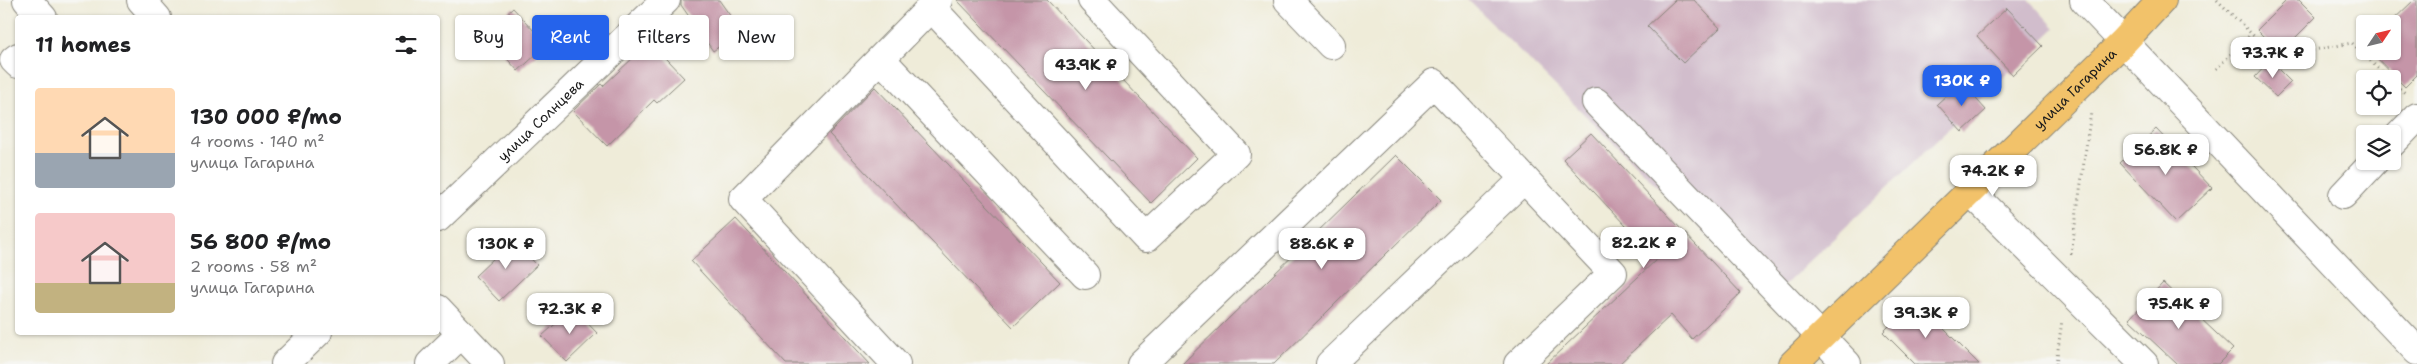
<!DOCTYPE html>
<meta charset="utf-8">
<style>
body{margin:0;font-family:"Shantell Sans",sans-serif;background:#f6f6f6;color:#202124;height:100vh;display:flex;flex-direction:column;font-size:19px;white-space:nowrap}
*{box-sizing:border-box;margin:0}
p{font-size:16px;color:#757577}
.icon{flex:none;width:28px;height:28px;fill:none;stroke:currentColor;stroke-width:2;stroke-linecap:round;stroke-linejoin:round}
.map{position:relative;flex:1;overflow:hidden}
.details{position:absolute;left:15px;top:15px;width:425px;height:320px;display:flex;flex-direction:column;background:#fff;border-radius:5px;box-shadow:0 1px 4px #0004}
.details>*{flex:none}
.hud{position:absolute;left:455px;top:15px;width:475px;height:45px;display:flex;gap:10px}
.needle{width:32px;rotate:55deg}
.tools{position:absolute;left:2356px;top:15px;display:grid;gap:10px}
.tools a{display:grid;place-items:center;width:45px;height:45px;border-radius:5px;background:#fff;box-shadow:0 1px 4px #0004;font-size:25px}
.price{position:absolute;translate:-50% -42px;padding:0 11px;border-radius:10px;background:#fff;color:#222;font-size:16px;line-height:32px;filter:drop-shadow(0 1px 2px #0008)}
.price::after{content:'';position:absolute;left:50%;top:30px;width:15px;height:11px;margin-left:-8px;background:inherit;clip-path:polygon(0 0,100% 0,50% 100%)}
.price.on{background:#2563eb;color:#fff}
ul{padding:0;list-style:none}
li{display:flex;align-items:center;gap:15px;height:125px;padding:0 20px}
li span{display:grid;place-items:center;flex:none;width:140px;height:100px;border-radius:5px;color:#555}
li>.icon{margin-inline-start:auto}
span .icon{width:60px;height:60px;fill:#fffc;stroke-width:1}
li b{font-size:21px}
h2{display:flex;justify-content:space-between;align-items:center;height:60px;padding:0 20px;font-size:21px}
.chip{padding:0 18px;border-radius:5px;background:#fff;box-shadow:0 1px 4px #0004;font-size:18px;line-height:45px}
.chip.on{background:#2563eb;color:#fff}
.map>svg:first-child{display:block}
.industrial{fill:#d1bdcc}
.building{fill:#c595a8}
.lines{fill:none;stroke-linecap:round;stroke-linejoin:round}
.minor-casing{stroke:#86847a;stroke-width:30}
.major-casing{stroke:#86847a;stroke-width:30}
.path{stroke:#86847a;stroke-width:3;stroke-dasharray:1 4;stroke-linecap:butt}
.minor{stroke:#fff;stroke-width:28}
.major{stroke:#f2c26a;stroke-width:28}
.labels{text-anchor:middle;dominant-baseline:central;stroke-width:4;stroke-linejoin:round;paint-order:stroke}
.street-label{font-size:14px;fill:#1c1c1c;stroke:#f6f6f2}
</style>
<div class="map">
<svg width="2417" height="364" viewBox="0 0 2417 364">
<rect width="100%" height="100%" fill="#f6f6f2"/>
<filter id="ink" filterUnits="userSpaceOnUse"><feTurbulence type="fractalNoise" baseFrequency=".02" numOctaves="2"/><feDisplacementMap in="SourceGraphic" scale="10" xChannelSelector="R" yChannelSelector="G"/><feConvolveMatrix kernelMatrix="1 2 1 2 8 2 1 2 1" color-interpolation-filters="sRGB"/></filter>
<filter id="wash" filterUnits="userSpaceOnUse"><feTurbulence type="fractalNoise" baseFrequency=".0096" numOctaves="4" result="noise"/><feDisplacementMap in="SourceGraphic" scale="20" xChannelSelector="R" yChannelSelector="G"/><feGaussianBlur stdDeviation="1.12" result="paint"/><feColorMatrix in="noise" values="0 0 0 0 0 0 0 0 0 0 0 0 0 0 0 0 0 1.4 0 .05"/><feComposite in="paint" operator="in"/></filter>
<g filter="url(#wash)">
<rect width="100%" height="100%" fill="#efecd9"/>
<!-- industrial -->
<path class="industrial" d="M1468,0H2029L2055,28L1771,298Z"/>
<g id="blocks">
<!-- building -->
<g class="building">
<path d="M681,0H719L741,31L713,51L681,5Z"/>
<path d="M957,0H1047L1197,158L1151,203Z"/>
<path d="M1675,0H1694L1720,28L1683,63L1647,26Z"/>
<path d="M2287,0H2299L2316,17L2280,53L2257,30Z"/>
<path d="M2414,0H2417V75L2405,87L2370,51H2392V24H2389Z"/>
<path d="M513,8L547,45L518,71L485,34Z"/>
<path d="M2007,8L2043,46L2013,75L1977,36Z"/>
<path d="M650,42L684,78L657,103L654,100L607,146L573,111L601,84L603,86Z"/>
<path d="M2270,61L2291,82L2276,97L2255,77Z"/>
<path d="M1961,82L1986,110L1962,132L1937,104Z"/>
<path d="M875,87L1060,282L1013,327L829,134Z"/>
<path d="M2156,129L2212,188L2176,222L2120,163Z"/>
<path d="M1591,133L1741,293L1692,339L1671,315L1619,364H1546L1657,259L1563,159Z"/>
<path d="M1396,155L1441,200L1274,364H1182Z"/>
<path d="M736,219L870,364H786L691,261Z"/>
<path d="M513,240L537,265L499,301L475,276Z"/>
<path d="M2163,283L2233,349L2218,364H2177L2129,319Z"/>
<path d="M1915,300L1979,364H1915L1883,332Z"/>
<path d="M573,308L597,333L567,362L542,336Z"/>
</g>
</g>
</g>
<g filter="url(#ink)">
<use href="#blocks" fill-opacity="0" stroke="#86847a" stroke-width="1"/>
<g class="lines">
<defs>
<g id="minor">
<path d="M27,0L43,18"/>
<path d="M141,0L157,18"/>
<path d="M1288,0L1331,45"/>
<path d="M2084,0L2417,351"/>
<path d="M931,7L1146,238L1236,154L1092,0"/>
<path d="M18,57L14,60L18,64"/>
<path d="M881,59L1085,275"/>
<path d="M1596,102L1847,364"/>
<path d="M2392,143L2417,117"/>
<path d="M1970,191L2144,364"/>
<path d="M2343,195L2375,161"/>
<path id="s1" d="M438,218L666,0"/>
<path d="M438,309L490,364"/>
<path d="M285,364L318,332"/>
<path d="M430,364L461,334"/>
<path d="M896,364L743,199L938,0"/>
<path d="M1141,364L1434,83L1613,273L1518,364"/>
<path d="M1330,364L1524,179"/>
</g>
<g id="major">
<path id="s2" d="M1793,364L2124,41L2162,0"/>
</g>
</defs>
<!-- minor casing -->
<use href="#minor" class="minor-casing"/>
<!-- major casing -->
<use href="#major" class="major-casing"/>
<!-- path -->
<g class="path">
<path d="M2217,0L2275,57L2352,43L2389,79"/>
<path d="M2216,69L2251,34"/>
<path d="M2392,82L2405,93"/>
<path d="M2071,254L2091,112"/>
<path d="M2056,364L2062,320"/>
</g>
<!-- minor -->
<use href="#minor" class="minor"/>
<!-- major -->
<use href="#major" class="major"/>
</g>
</g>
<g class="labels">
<!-- street labels -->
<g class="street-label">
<text stroke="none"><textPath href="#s2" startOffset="394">улица Гагарина</textPath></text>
<text stroke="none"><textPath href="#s1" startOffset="142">улица Солнцева</textPath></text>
</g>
</g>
</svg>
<div class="tools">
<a><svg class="needle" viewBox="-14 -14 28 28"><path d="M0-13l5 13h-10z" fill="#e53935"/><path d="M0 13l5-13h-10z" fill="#757577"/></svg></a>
<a><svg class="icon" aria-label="locate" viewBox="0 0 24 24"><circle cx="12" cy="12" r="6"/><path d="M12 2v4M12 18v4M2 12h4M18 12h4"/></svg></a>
<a><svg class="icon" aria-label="layers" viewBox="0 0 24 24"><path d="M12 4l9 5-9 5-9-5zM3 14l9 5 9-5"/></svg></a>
</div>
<b class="price" style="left:2273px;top:79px">73.7K ₽</b>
<b class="price" style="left:1086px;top:91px">43.9K ₽</b>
<b class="price on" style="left:1962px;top:107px">130K ₽</b>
<b class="price" style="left:2166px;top:176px">56.8K ₽</b>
<b class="price" style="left:1993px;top:197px">74.2K ₽</b>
<b class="price" style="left:1644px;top:269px">82.2K ₽</b>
<b class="price" style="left:506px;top:270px">130K ₽</b>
<b class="price" style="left:1322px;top:270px">88.6K ₽</b>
<b class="price" style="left:2179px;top:330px">75.4K ₽</b>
<b class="price" style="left:570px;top:335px">72.3K ₽</b>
<b class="price" style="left:1926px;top:339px">39.3K ₽</b>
<div class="hud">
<a class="chip">Buy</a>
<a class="chip on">Rent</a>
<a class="chip">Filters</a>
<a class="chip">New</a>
</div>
<section class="details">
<h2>11 homes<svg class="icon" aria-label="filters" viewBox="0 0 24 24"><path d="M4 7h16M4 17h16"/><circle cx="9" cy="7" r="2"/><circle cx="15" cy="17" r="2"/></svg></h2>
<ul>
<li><span style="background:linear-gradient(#ffd9b3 65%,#9aa5b1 0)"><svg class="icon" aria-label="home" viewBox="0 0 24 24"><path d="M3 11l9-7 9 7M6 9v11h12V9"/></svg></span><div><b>130 000 ₽/mo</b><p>4 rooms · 140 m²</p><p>улица Гагарина</p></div></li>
<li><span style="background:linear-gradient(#f6c9c9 70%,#c2b280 0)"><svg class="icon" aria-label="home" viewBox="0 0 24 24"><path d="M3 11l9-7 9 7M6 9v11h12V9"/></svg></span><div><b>56 800 ₽/mo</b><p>2 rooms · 58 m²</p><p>улица Гагарина</p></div></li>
</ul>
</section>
</div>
